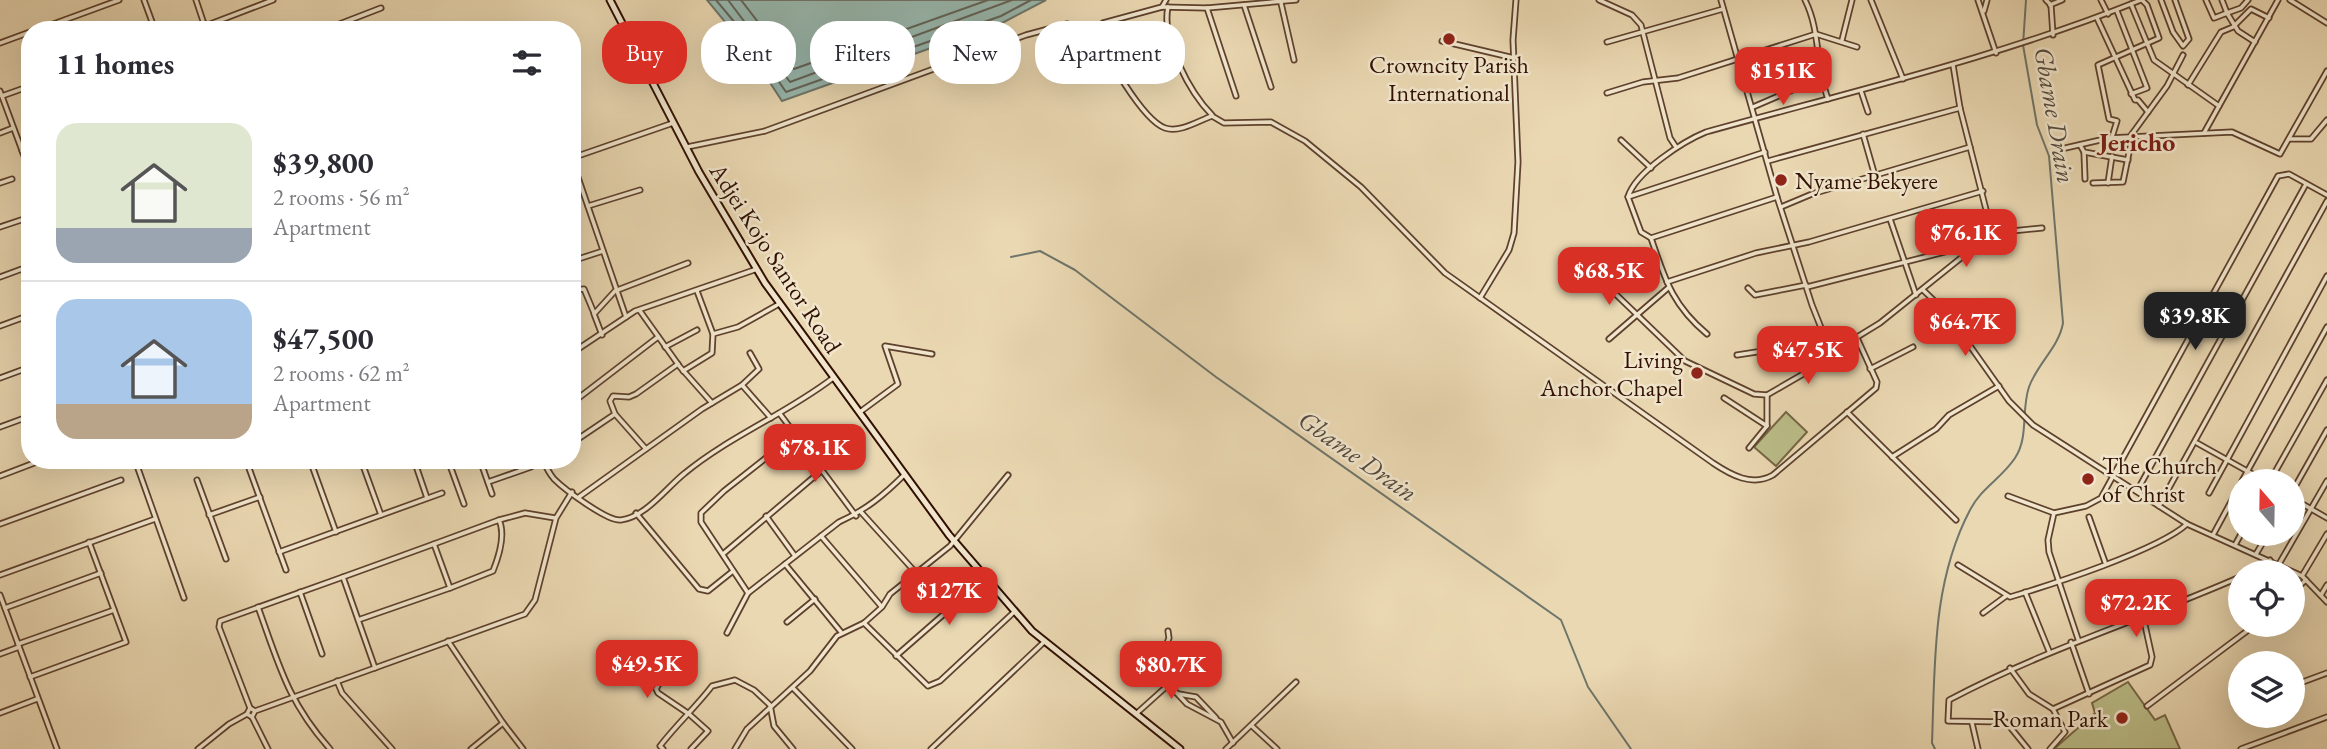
<!DOCTYPE html>
<meta charset="utf-8">
<style>
body{margin:0;font-family:"EB Garamond",serif;background:#f7f7f7;color:#2b2b33;height:100vh;display:flex;flex-direction:column;font-size:26px;white-space:nowrap}
*{box-sizing:border-box;margin:0}
p{font-size:23px;color:#7c7c81}
.icon{flex:none;width:38px;height:38px;fill:none;stroke:currentColor;stroke-width:2;stroke-linecap:round;stroke-linejoin:round}
.map{position:relative;flex:1;overflow:hidden}
.panel{position:absolute;left:21px;top:21px;width:560px;height:448px;display:flex;flex-direction:column;background:#fff;border-radius:28px;box-shadow:0 7px 28px #0002}
.panel>*{flex:none}
.banner{position:absolute;left:602px;top:21px;width:665px;height:63px;display:flex;gap:14px}
.needle{width:46px;rotate:340deg}
.controls{position:absolute;left:2228px;top:469px;display:grid;gap:14px}
.controls a{display:grid;place-items:center;width:77px;height:77px;border-radius:50%;background:#fff;box-shadow:0 7px 28px #0002;font-size:35px}
.price{position:absolute;translate:-50% -60px;padding:0 16px;border-radius:14px;background:#d93025;color:#fff;font-size:23px;line-height:46px;filter:drop-shadow(0 2px 4px #0008)}
.price::after{content:'';position:absolute;left:50%;top:42px;width:21px;height:16px;margin-left:-10px;background:inherit;clip-path:polygon(0 0,100% 0,50% 100%)}
.price.active{background:#222;color:#fff}
ul{padding:0;list-style:none}
li{display:flex;align-items:center;gap:21px;height:175px;padding:0 35px}
li+li{border-top:2px solid #e1e1e2}
li span{display:grid;place-items:center;flex:none;width:196px;height:140px;border-radius:21px;color:#555}
li>.icon{margin-inline-start:auto}
span .icon{width:84px;height:84px;fill:#fffc;stroke-width:1}
li b{font-size:30px}
h2{display:flex;justify-content:space-between;align-items:center;height:84px;padding:0 35px;font-size:30px}
.pill{padding:0 24px;border-radius:28px;background:#fff;box-shadow:0 7px 28px #0002;font-size:24px;line-height:63px}
.pill.active{background:#d93025;color:#fff}
.map>svg:first-child{display:block}
.green{fill:#bbbe89;stroke:#766645;stroke-width:2}
.water{fill:#98b9b0;stroke:#6e756a;stroke-width:2}
.lines{fill:none;stroke-linecap:round;stroke-linejoin:round}
.shore{stroke:#646458;stroke-width:2}
.stream{stroke:#6e756a;stroke-width:2}
.street-casing{stroke:#5e412d;stroke-width:7}
.secondary-casing{stroke:#300f01;stroke-width:9}
.street{stroke:#f1e6cd;stroke-width:3.5}
.secondary{stroke:#f1e6cd;stroke-width:5}
.poi-dot{fill:#8f2418;stroke:#f1e6cd;stroke-width:2.5}
.labels{text-anchor:middle;dominant-baseline:central;stroke-width:5;stroke-linejoin:round;paint-order:stroke}
.poi-label{font-size:24px;fill:#300f01;stroke:#f1e6cd;text-anchor:start}
.street-label{font-size:24px;fill:#300f01;stroke:#f1e6cd}
.water-label{font-size:26px;font-style:italic;fill:#544a3e;stroke:#f1e6cd}
.neighbourhood-label{font-size:26px;font-weight:bold;fill:#7a1f14;stroke:#f1e6cd}
</style>
<div class="map">
<svg width="2327" height="749" viewBox="0 0 2327 749">
<rect width="100%" height="100%" fill="#ead8b2"/>
<filter id="stains"><feTurbulence type="fractalNoise" baseFrequency=".00286" numOctaves="4"/><feColorMatrix values="0 0 0 0 .2 0 0 0 0 .09 0 0 0 0 .02 0 0 0 .5 -.17"/></filter>
<radialGradient id="worn" r=".72"><stop offset=".6" stop-color="#630" stop-opacity="0"/><stop offset="1" stop-color="#630" stop-opacity=".3"/></radialGradient>
<!-- green -->
<g class="green">
<path d="M1786,412L1807,432L1776,466L1754,447Z"/>
<path d="M2128,682L2155,720L2165,715L2180,749H2054L2095,713L2092,703Z"/>
</g>
<!-- water -->
<path class="water" d="M707,0H1046L1004,22L782,101L750,52Z"/>
<g class="lines">
<!-- shore -->
<g class="shore">
<path d="M716,0L756,48L786,92L1001,16L1031,0"/>
<path d="M728,0L790,82L1012,0"/>
<path d="M741,0L794,69L988,0"/>
</g>
<!-- stream -->
<g class="stream">
<path d="M1011,257L1040,251L1075,270L1216,377L1561,620L1588,687L1631,749"/>
<path d="M1935,749L1932,743C1935,664 1932,582 1970,510C1981,488 2002,478 2015,458C2029,437 2021,410 2029,387C2037,364 2059,347 2063,323L2049,156L2037,125L2023,45L2026,0"/>
</g>
<defs>
<g id="street">
<path d="M144,0L155,30"/>
<path d="M196,0L206,30"/>
<path d="M1599,0L1632,15L1641,25L1670,138L1676,147"/>
<path d="M1721,0L1777,197L1812,305L1831,353"/>
<path d="M1805,0C1821,32 1815,65 1828,99"/>
<path d="M1871,0L1903,79"/>
<path d="M1978,0L1996,53"/>
<path d="M2046,0L2051,5L2053,35"/>
<path d="M2101,0L2108,14"/>
<path d="M2161,0L2173,32L2183,46L2189,39L2175,0"/>
<path d="M2206,0L2214,18L2227,13L2238,31L2255,42"/>
<path d="M2222,0L2227,13L2241,8L2248,0"/>
<path d="M2290,0L2327,23"/>
<path d="M1281,3L1294,60"/>
<path d="M2131,4L2154,60L2219,106"/>
<path d="M1244,5L1271,87"/>
<path d="M2050,5L2062,0"/>
<path d="M1162,7L1207,8L1296,0"/>
<path d="M1168,7C1161,39 1190,93 1212,115"/>
<path d="M1207,8L1236,96"/>
<path d="M1984,11L1987,0"/>
<path d="M2117,11L2147,88L2131,94"/>
<path d="M2097,18L2135,100H2138L2148,112"/>
<path d="M205,26L273,0"/>
<path d="M37,30L119,0"/>
<path d="M187,30L204,23"/>
<path d="M324,30L381,8"/>
<path d="M1095,31L1103,23L1162,7L1166,0"/>
<path d="M1842,40L1852,0"/>
<path d="M1442,41L1514,58"/>
<path d="M1607,42L1723,9"/>
<path d="M0,43L30,32"/>
<path d="M1953,65L1960,108L1992,233"/>
<path d="M2188,85L2221,32L2233,27L2251,9L2269,18"/>
<path d="M0,91L30,172"/>
<path d="M1861,91L1868,112"/>
<path d="M1607,93L1643,82L1678,78L1816,34L1857,47"/>
<path d="M2,96L30,86"/>
<path d="M1753,107L1804,85"/>
<path d="M0,133L13,128"/>
<path d="M2204,133L2278,0"/>
<path d="M1863,134L1875,176"/>
<path d="M2112,137L2117,121L2109,119L2098,65L2159,38L2147,5L2142,0"/>
<path d="M2129,138L2167,86L2183,55"/>
<path d="M2290,139H2311L2327,120"/>
<path d="M1621,140L1651,168"/>
<path d="M2080,145L2084,152L2128,160"/>
<path d="M687,147L765,131L1026,35L1067,24L1095,31C1105,53 1142,120 1165,128C1180,133 1198,121 1212,116L1224,123L1271,122L1305,141L1361,187L1445,273L1713,463C1731,475 1752,487 1773,475L1876,388L1877,382L1857,338"/>
<path d="M2061,149L2109,138L2232,132L2280,154L2327,71"/>
<path d="M22,151L30,149"/>
<path d="M2084,152L2085,179"/>
<path d="M572,158L673,123"/>
<path d="M572,160L626,317"/>
<path d="M1768,161L1960,108"/>
<path d="M0,183L12,179"/>
<path d="M2093,183L2123,182L2132,138"/>
<path d="M2108,183L2112,156"/>
<path d="M1628,197L1765,152"/>
<path d="M1777,197L1651,238L1641,232L1628,197C1635,172 1684,141 1706,132C1853,91 2000,57 2141,0"/>
<path d="M588,206L640,190"/>
<path d="M1781,207L1812,194L1970,147"/>
<path d="M1890,219L1916,295"/>
<path d="M0,227L27,218"/>
<path d="M1651,238C1665,279 1672,305 1707,334"/>
<path d="M572,261L603,251"/>
<path d="M0,277L30,266"/>
<path d="M1601,280L1685,361L1754,394L1767,395L1824,362L1831,353L1880,323L1992,233L2042,228"/>
<path d="M1667,282L1756,253L1809,242L1983,191"/>
<path d="M1807,287L1980,243"/>
<path d="M1748,288L1755,295L1806,285"/>
<path d="M572,290L584,289L594,313"/>
<path d="M1923,290L1946,312L2009,401L2033,425L2187,524L2302,576L2327,602"/>
<path d="M697,291L713,334"/>
<path d="M1480,298L1509,250L1514,233L1518,162L1513,40L1516,0"/>
<path d="M640,311L680,367L712,403"/>
<path d="M0,326L30,315"/>
<path d="M602,335L594,314L615,291L688,263"/>
<path d="M1609,339L1668,288"/>
<path d="M665,347L697,330"/>
<path d="M572,353L635,311L757,269"/>
<path d="M1737,355L1763,351L1821,332"/>
<path d="M1870,369L1913,347"/>
<path d="M683,371L712,353L713,334L738,327L779,304"/>
<path d="M0,378L30,367"/>
<path d="M742,385L759,369L750,353"/>
<path d="M1724,398L1767,426"/>
<path d="M572,403L658,337"/>
<path d="M860,412L898,384L885,346L932,354"/>
<path d="M1847,412L1956,520"/>
<path d="M780,414L856,516"/>
<path d="M0,427L30,416"/>
<path d="M572,443L615,414"/>
<path d="M2197,443L2265,481"/>
<path d="M1749,448L1767,426V395"/>
<path d="M646,449L615,414L610,401L613,396L629,397L636,394L678,364"/>
<path d="M1892,457L1936,429L1949,415L1999,386"/>
<path d="M135,460L184,598"/>
<path d="M246,460L286,570"/>
<path d="M310,460L336,532"/>
<path d="M361,460L381,515"/>
<path d="M414,460L427,498"/>
<path d="M448,460L464,504"/>
<path d="M480,460L492,494"/>
<path d="M517,460L521,470"/>
<path d="M543,460C546,467 549,473 554,479C564,489 608,522 621,520C646,517 667,487 685,473C730,436 786,414 833,378"/>
<path d="M138,467L155,460"/>
<path d="M0,476L42,460"/>
<path d="M197,480L226,559"/>
<path d="M2242,481L2327,327"/>
<path d="M2270,481L2327,380"/>
<path d="M488,482L531,467"/>
<path d="M2137,491L2306,184"/>
<path d="M2292,492L2327,430"/>
<path d="M2209,493L2327,276"/>
<path d="M2008,496L2054,513"/>
<path d="M579,497L702,409L742,385L771,418"/>
<path d="M2292,498L2327,518"/>
<path d="M2159,506L2327,201"/>
<path d="M861,512L917,574"/>
<path d="M636,513L699,589L708,591L733,571"/>
<path d="M209,515L260,497"/>
<path d="M766,516L795,556"/>
<path d="M2089,517L2105,562"/>
<path d="M499,520L525,513L555,518"/>
<path d="M0,524L121,480"/>
<path d="M2213,535L2240,485"/>
<path d="M821,536L881,606"/>
<path d="M434,544L499,520C506,535 499,556 493,571L450,588"/>
<path d="M2235,545L2241,534"/>
<path d="M279,552L442,493"/>
<path d="M723,554L821,471"/>
<path d="M2256,554L2268,534"/>
<path d="M785,564L841,632"/>
<path d="M2279,564L2327,481"/>
<path d="M1958,565L2010,597C2050,585 2159,550 2187,524"/>
<path d="M2250,572L2270,560"/>
<path d="M0,575L155,519"/>
<path d="M2302,576L2327,534"/>
<path d="M300,592L322,654"/>
<path d="M2025,592L2049,651"/>
<path d="M2292,592L2306,580"/>
<path d="M748,593L701,522V513L724,491L795,435"/>
<path d="M0,595L57,749"/>
<path d="M2321,595L2327,585"/>
<path d="M258,607C279,665 288,702 330,749"/>
<path d="M5,608L101,573"/>
<path d="M1983,613L2006,596"/>
<path d="M358,620L450,588L434,544L343,577L375,668"/>
<path d="M787,622L815,599"/>
<path d="M864,623L928,686L940,681L1013,613"/>
<path d="M1168,631L1169,638L1156,671L1187,704L1221,722L1233,743"/>
<path d="M727,633L748,593L839,522C866,510 884,495 905,474"/>
<path d="M2078,639L2049,552L2048,540L2054,513L2086,506L2101,498L2278,176L2289,174L2327,195"/>
<path d="M448,641L503,723L471,749"/>
<path d="M2071,642L2089,694"/>
<path d="M18,644L114,610"/>
<path d="M0,654L19,647"/>
<path d="M896,656L984,579"/>
<path d="M2010,668L2029,694L2053,709L2150,665L2152,657L2143,616"/>
<path d="M668,669L656,689L658,693L689,714L708,731L691,749"/>
<path d="M30,677L126,642L89,542"/>
<path d="M337,681L342,693L392,749"/>
<path d="M2292,686L2327,673"/>
<path d="M793,688L852,749"/>
<path d="M1179,694L1196,697L1216,718"/>
<path d="M2147,706L2255,625"/>
<path d="M250,708L219,627L220,621L343,577"/>
<path d="M255,711L250,708L247,714L252,717L255,711L525,614L535,600L556,518L572,492"/>
<path d="M0,713L37,699"/>
<path d="M1137,713L1186,669"/>
<path d="M252,717L268,749"/>
<path d="M503,723L523,749"/>
<path d="M1972,723L1978,749"/>
<path d="M1252,726L1277,749"/>
<path d="M198,749L229,724L247,714"/>
<path d="M663,749L660,746C676,725 696,707 712,686L735,680L754,690L770,705L774,726L793,749"/>
<path d="M735,749L747,729L810,671L837,636L864,623L882,607L890,594L950,546L1008,475"/>
<path d="M931,749L1044,642"/>
<path d="M1226,749L1296,682"/>
<path d="M2028,749L2006,722L1948,721L1949,700C2045,649 2142,620 2240,577"/>
<path d="M2050,749L2065,732L2053,709"/>
<path d="M2241,749L2327,717"/>
</g>
<path id="secondary" d="M610,0L699,172L765,283L949,535L1032,631L1180,749"/>
</defs>
<!-- street casing -->
<use href="#street" class="street-casing"/>
<!-- secondary casing -->
<use href="#secondary" class="secondary-casing"/>
<!-- street -->
<use href="#street" class="street"/>
<!-- secondary -->
<use href="#secondary" class="secondary"/>
</g>
<!-- markers -->
<g class="poi-dot">
<circle cx="1449" cy="39" r="7"/>
<circle cx="1781" cy="180" r="7"/>
<circle cx="1697" cy="373" r="7"/>
<circle cx="2088" cy="479" r="7"/>
<circle cx="2122" cy="718" r="7"/>
</g>
<g class="labels">
<!-- poi labels -->
<g class="poi-label">
<text x="1449" y="64" text-anchor="middle">Crowncity Parish<tspan x="1449" dy="28">International</tspan></text>
<text x="1795" y="180">Nyame Bekyere</text>
<text x="1683" y="359" text-anchor="end">Living<tspan x="1683" dy="28">Anchor Chapel</tspan></text>
<text x="2102" y="465">The Church<tspan x="2102" dy="28">of Christ</tspan></text>
<text x="2108" y="718" text-anchor="end">Roman Park</text>
</g>
<!-- street labels -->
<g class="street-label">
<text transform="translate(776 258) rotate(57)">Adjei Kojo Santor Road</text>
</g>
<!-- water labels -->
<g class="water-label">
<text transform="translate(2055 115) rotate(80)">Gbame Drain</text>
<text transform="translate(1358 456) rotate(35)">Gbame Drain</text>
</g>
<!-- neighbourhood labels -->
<g class="neighbourhood-label">
<text x="2137" y="142">Jericho</text>
</g>
</g>
<rect width="100%" height="100%" filter="url(#stains)"/>
<rect width="100%" height="100%" fill="url(#worn)"/>
</svg>
<div class="controls">
<a><svg class="needle" viewBox="-14 -14 28 28"><path d="M0-13l5 13h-10z" fill="#e53935"/><path d="M0 13l5-13h-10z" fill="#7c7c81"/></svg></a>
<a><svg class="icon" aria-label="locate" viewBox="0 0 24 24"><circle cx="12" cy="12" r="6"/><path d="M12 2v4M12 18v4M2 12h4M18 12h4"/></svg></a>
<a><svg class="icon" aria-label="layers" viewBox="0 0 24 24"><path d="M12 4l9 5-9 5-9-5zM3 14l9 5 9-5"/></svg></a>
</div>
<b class="price" style="left:1783px;top:107px">$151K</b>
<b class="price" style="left:1966px;top:269px">$76.1K</b>
<b class="price" style="left:1609px;top:307px">$68.5K</b>
<b class="price active" style="left:2195px;top:352px">$39.8K</b>
<b class="price" style="left:1965px;top:358px">$64.7K</b>
<b class="price" style="left:1808px;top:386px">$47.5K</b>
<b class="price" style="left:815px;top:484px">$78.1K</b>
<b class="price" style="left:949px;top:627px">$127K</b>
<b class="price" style="left:2136px;top:639px">$72.2K</b>
<b class="price" style="left:647px;top:700px">$49.5K</b>
<b class="price" style="left:1171px;top:701px">$80.7K</b>
<div class="banner">
<a class="pill active">Buy</a>
<a class="pill">Rent</a>
<a class="pill">Filters</a>
<a class="pill">New</a>
<a class="pill">Apartment</a>
</div>
<section class="panel">
<h2>11 homes<svg class="icon" aria-label="filters" viewBox="0 0 24 24"><path d="M4 7h16M4 17h16"/><circle cx="9" cy="7" r="2"/><circle cx="15" cy="17" r="2"/></svg></h2>
<ul>
<li><span style="background:linear-gradient(#dfe7d0 75%,#9aa5b1 0)"><svg class="icon" aria-label="home" viewBox="0 0 24 24"><path d="M3 11l9-7 9 7M6 9v11h12V9"/></svg></span><div><b>$39,800</b><p>2 rooms · 56 m²</p><p>Apartment</p></div></li>
<li><span style="background:linear-gradient(#a9c7e8 75%,#b9a48a 0)"><svg class="icon" aria-label="home" viewBox="0 0 24 24"><path d="M3 11l9-7 9 7M6 9v11h12V9"/></svg></span><div><b>$47,500</b><p>2 rooms · 62 m²</p><p>Apartment</p></div></li>
</ul>
</section>
</div>
